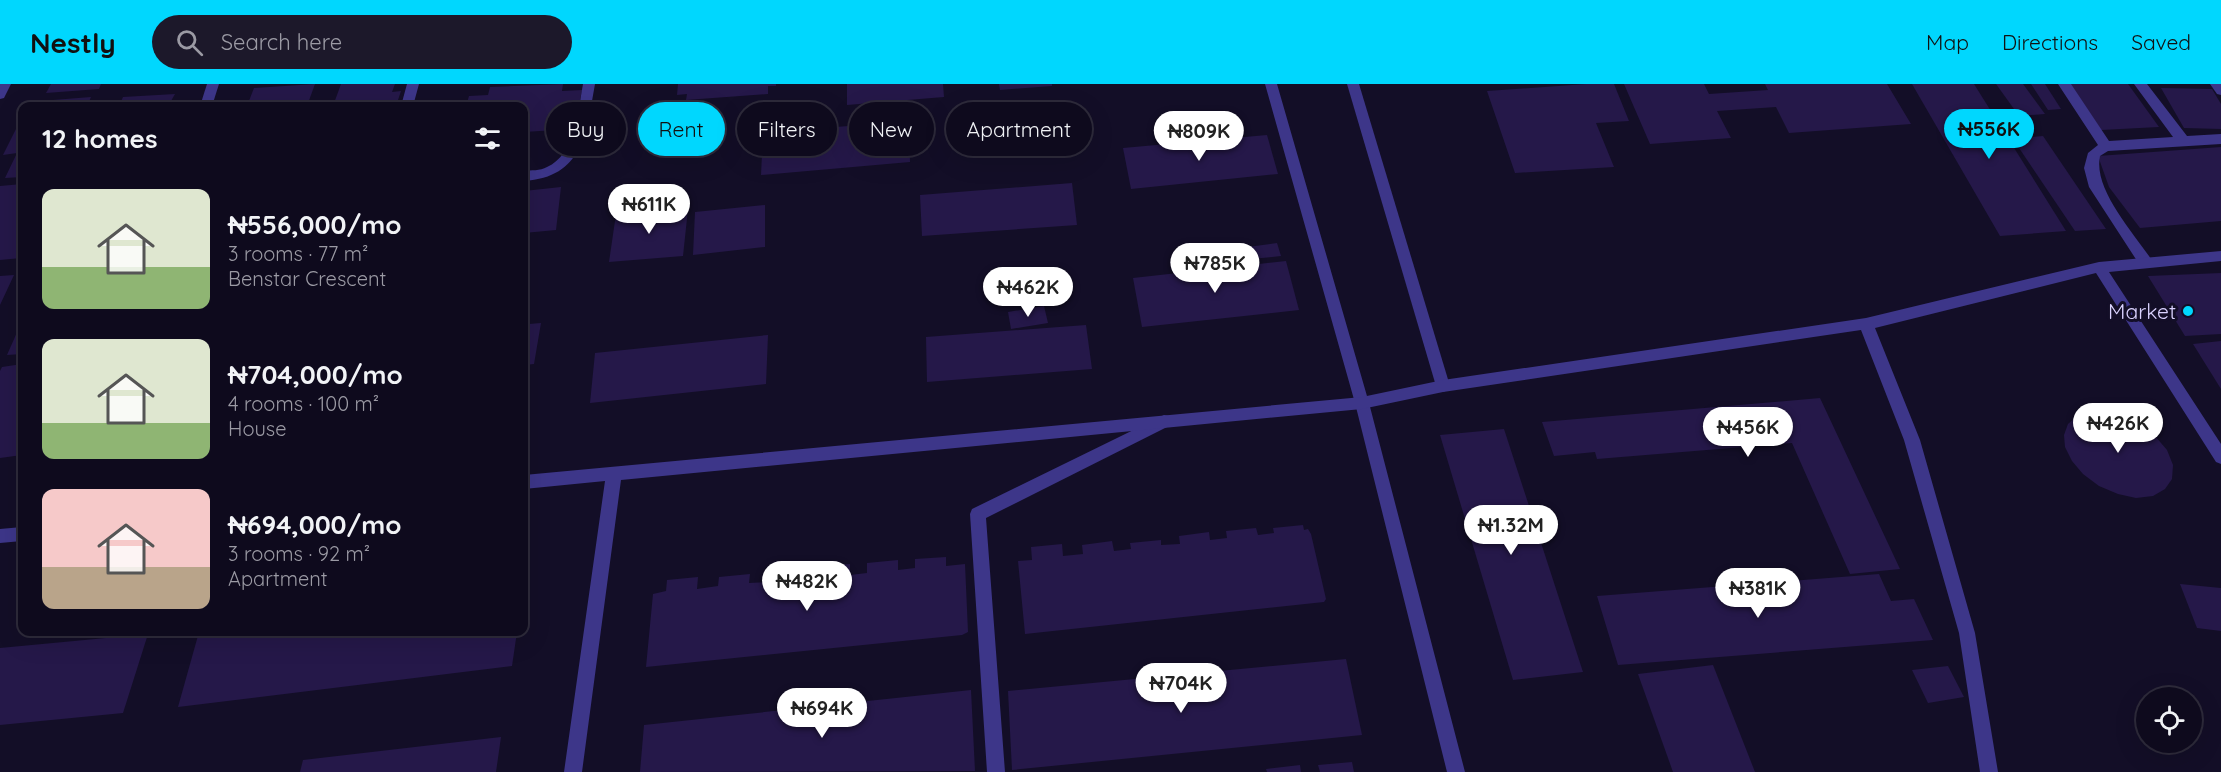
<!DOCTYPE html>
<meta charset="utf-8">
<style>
body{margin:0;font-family:Quicksand,sans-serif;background:#1c182a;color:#f1f3f6;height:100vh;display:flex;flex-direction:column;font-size:22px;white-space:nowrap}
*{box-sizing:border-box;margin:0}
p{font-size:20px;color:#9b9aa4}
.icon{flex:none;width:33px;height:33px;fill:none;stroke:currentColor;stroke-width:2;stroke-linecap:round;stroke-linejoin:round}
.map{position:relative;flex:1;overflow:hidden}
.drawer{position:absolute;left:18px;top:18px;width:510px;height:534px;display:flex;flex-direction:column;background:#0e0a1d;border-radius:12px;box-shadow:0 6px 24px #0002,0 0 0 2px #2e2b3b}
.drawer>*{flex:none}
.hud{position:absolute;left:546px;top:18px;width:570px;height:54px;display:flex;gap:12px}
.controls{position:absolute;left:2136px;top:603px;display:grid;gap:12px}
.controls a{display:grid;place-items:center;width:66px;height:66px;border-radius:50%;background:#0e0a1d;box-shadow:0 6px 24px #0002,0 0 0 2px #2e2b3b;font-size:30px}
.price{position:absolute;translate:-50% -51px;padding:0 14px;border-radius:21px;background:#fff;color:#222;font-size:20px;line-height:39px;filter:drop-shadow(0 2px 3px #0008)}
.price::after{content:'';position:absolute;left:50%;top:36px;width:18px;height:14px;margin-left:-9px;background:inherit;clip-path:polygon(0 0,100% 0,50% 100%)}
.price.selected{background:#00d7fe;color:#111}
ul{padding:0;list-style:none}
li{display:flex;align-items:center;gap:18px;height:150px;padding:0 24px}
li span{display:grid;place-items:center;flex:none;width:168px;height:120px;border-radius:12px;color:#555}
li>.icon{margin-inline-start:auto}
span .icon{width:72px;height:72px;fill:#fffc;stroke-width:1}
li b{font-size:26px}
h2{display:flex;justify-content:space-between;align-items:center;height:72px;padding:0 24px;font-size:26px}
.chip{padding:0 21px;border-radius:27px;background:#0e0a1d;box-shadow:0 6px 24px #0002,0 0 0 2px #2e2b3b;font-size:21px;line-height:54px}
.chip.selected{background:#00d7fe;color:#111}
header{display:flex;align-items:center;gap:36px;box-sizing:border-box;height:84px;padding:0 30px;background:#00d7fe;color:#111}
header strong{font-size:28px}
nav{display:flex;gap:33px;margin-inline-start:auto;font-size:21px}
.search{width:420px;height:54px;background:#1c182a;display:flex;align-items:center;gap:15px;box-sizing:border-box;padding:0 21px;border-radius:33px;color:#9b9aa4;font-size:22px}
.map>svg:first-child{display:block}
.building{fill:#251849}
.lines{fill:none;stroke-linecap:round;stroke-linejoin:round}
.service{fill:#3d3689;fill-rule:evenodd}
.minor{fill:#3d3689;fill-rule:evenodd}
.poi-dot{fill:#00d7fe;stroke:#130e27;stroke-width:2}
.labels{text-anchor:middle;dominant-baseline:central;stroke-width:6;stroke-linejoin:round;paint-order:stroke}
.poi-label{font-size:21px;fill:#dbd3ff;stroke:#130e27;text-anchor:end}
</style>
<header>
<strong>Nestly</strong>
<div class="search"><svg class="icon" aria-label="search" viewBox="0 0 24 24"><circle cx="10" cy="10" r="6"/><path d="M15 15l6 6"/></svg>Search here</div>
<nav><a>Map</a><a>Directions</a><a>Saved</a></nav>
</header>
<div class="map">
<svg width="2221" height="688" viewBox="0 0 2221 688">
<rect width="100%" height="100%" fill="#130e27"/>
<!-- building -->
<g class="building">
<path d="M51,0H101L99,5L46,9Z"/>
<path d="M315,0L307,22H247L254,4Z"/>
<path d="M341,0H395L392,8L401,7L396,22H333Z"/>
<path d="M563,0L562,7L582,6L576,37L557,38L556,46L524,48V22H466L469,12L488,11L490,3Z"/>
<path d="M678,0H776V2H768V10L686,16L687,10L677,11Z"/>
<path d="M847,0H943L944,13L847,21Z"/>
<path d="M999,0H1052V2L1000,6Z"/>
<path d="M1586,0H1614L1629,37L1596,39L1614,83L1515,89L1487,7Z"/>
<path d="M1624,0H1704L1709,10L1768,6L1765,0H1887L1911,40L1789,49L1776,23L1717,27L1731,54L1650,60Z"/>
<path d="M1912,0H1974L2066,147L2000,152Z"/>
<path d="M1996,0H2023L2045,30L2019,32Z"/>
<path d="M2031,0H2045L2061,25L2048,26Z"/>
<path d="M2070,0H2128L2159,43L2101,46Z"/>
<path d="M2161,4L2212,5L2221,20V45L2184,44Z"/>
<path d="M175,10L171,17L185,16L182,22H119L123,13Z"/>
<path d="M91,13L87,22H37L40,17Z"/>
<path d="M22,33V93L5,94L17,69L3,71Z"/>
<path d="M909,37L910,78L761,91L763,49Z"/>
<path d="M1267,51L1278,90L1131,105L1123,64Z"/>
<path d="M2043,52L2106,145L2075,147L2013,55Z"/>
<path d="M2221,63V137L2140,144L2109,103L2098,72Z"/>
<path d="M1072,99L1077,141L922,152L920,111Z"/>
<path d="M22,100V171L21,174L0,176V102Z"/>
<path d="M561,103L556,146L524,149V107Z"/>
<path d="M765,121V163L693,171L695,128Z"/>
<path d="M688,125L683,172L609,178L616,130Z"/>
<path d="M1277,159L1281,172L1252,175L1248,163Z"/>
<path d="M1286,177L1299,226L1142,243L1133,194Z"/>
<path d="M2221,189V250L2185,252L2148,192Z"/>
<path d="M14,191L0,221V192Z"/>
<path d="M1044,222L1048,239L1011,245L1008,228Z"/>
<path d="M524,232H530L529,240L541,239L534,280L524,281Z"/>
<path d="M22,237V270L7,271Z"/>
<path d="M1086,241L1092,285L927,298L926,253Z"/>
<path d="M768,251L766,300L590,319L595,269Z"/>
<path d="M2221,257V305L2193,260Z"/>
<path d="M22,280V371L0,374V287L2,283Z"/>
<path d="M1820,314L1900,485L1850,490L1792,359L1597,375L1595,368L1554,372L1542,338Z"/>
<path d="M2089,327H2103L2122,331L2140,340L2155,352L2167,366L2173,381L2172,395L2165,405L2153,412L2136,414L2118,410L2099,402L2083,390L2072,377L2065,363L2064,351L2068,340L2077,332Z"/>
<path d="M1504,345L1583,588L1513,596L1440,351Z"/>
<path d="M1303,441L1304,446L1308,445L1311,450L1326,515L1324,518L1025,550L1018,477L1032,476L1031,463L1062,460L1063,472L1083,470L1082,461L1112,457L1114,467L1131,465L1130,459L1161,456V461L1180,460L1179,452L1209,448L1210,456L1227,454L1226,447L1256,444L1258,451L1274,449L1273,444Z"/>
<path d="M946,473V482L965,480L968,548L962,551L646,583L653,510L666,507L667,496L698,493L697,505L718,502L719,493L750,490L749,499L767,498V491L799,488V495L818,494V483L850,480V491L867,489V479L898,476V486L915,484V475Z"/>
<path d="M1879,490L1891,517L1914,515L1933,556L1618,581L1597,512Z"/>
<path d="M2180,500L2221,504V547L2197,544Z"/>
<path d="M199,548H517L512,582L178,623Z"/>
<path d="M148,550L123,629L0,641V564Z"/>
<path d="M1346,575L1362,651L1012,686L1008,607Z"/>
<path d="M1713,581L1755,688H1673L1638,590Z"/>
<path d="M1948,582L1964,613L1928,619L1912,586Z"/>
<path d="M971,606L975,687L640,688L644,641Z"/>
<path d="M501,653L496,688H300L303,676Z"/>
<path d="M1352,678L1354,688H1320L1318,681Z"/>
<path d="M1300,681L1301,688H1267L1266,685Z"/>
</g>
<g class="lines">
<!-- service -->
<g class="service">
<path d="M0,0H11L4,14L0,15Z"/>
<path d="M207,0H219L212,22H200Z"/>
<path d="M407,0H419L413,22H401Z"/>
<path d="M583,0H595C586,50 583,93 524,97V87C531,86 540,87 547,83C575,71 578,27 583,0Z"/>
<path d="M1265,0H1277L1369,319L1465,688H1447L1355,319Z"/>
<path d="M1347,0H1359L1450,302L1448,306L1443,308L1438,306L1436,302Z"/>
<path d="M2058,0H2071L2109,57L2173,53L2134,0H2147L2187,52L2221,50V60L2108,67L2100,72C2093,105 2133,148 2151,175L2153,179L2151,183H2141L2089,103L2084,84L2088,69L2098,61Z"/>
<path d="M2210,0H2221V11L2217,10Z"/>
<path d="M1164,331L1169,332L1171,337L1169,342L986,434L1005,688H987L970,430L972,425Z"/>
</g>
<!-- minor -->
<g class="minor">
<path d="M2221,167V177L2109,188L2221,360V380L2216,378L2096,189L1875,244L1920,356L1975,549L1998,688H1980L1959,549L1904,356L1861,246L1443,308L1362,325L621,396L582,688H564L605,397L524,405V391L1362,313L1443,296L1866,234L2099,178Z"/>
<path d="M22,443V457L0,459V445Z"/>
</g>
</g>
<!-- markers -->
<circle class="poi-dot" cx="2188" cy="227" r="6"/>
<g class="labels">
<!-- poi labels -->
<g class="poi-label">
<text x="2176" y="227">Market</text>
</g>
</g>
</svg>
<div class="controls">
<a><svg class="icon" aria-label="locate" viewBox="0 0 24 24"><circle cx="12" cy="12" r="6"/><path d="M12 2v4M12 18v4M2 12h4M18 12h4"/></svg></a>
</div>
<b class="price selected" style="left:1989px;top:76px">₦556K</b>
<b class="price" style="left:1199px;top:78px">₦809K</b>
<b class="price" style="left:649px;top:151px">₦611K</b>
<b class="price" style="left:1215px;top:210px">₦785K</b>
<b class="price" style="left:1028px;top:234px">₦462K</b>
<b class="price" style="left:2118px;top:370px">₦426K</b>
<b class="price" style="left:1748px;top:374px">₦456K</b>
<b class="price" style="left:1511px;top:472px">₦1.32M</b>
<b class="price" style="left:807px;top:528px">₦482K</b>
<b class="price" style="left:1758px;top:535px">₦381K</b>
<b class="price" style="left:1181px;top:630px">₦704K</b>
<b class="price" style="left:822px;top:655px">₦694K</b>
<div class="hud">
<a class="chip">Buy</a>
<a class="chip selected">Rent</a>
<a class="chip">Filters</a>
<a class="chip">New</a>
<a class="chip">Apartment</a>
</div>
<section class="drawer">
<h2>12 homes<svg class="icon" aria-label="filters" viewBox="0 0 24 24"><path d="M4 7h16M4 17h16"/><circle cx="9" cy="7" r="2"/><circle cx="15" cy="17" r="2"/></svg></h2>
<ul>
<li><span style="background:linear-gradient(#dfe7d0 65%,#8fb573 0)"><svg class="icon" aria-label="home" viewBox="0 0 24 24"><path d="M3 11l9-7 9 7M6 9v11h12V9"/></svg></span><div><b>₦556,000/mo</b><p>3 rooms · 77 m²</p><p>Benstar Crescent</p></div></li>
<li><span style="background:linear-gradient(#dfe7d0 70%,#8fb573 0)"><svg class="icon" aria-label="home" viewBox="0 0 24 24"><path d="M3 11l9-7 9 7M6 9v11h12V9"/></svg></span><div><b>₦704,000/mo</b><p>4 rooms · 100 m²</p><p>House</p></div></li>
<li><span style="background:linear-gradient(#f6c9c9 65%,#b9a48a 0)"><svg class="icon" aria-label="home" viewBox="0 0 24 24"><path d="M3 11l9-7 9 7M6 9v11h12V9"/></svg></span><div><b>₦694,000/mo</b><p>3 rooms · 92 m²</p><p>Apartment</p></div></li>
</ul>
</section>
</div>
